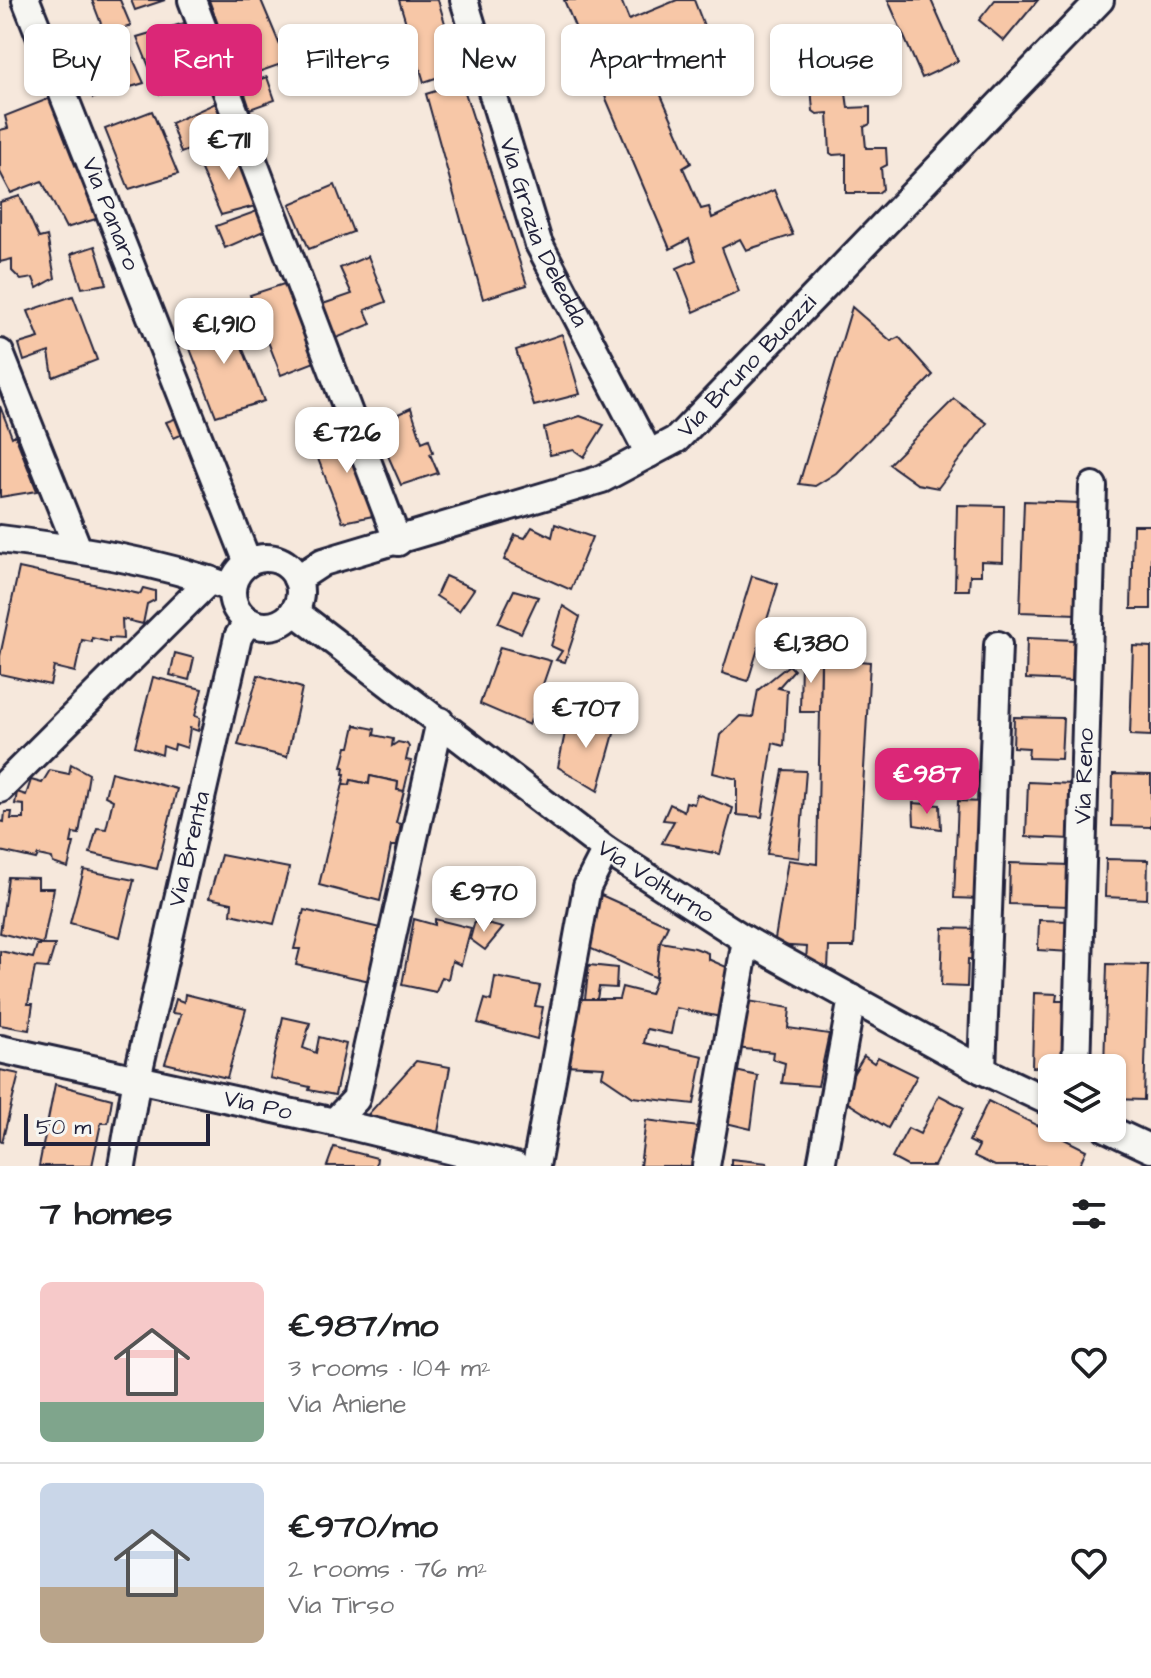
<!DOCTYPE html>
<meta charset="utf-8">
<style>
body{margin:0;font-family:"Architects Daughter",sans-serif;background:#f2f2f2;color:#202124;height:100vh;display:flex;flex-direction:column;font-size:30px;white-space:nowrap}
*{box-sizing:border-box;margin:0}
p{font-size:26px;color:#757577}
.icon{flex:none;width:44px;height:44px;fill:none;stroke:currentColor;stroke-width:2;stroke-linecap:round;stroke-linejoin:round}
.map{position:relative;height:1166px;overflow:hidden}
.drawer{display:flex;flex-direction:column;background:#fff;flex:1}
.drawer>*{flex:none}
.hud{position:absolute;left:24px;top:24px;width:1104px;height:72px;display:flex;gap:16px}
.fabs{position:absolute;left:1038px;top:1054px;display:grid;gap:16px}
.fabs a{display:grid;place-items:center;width:88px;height:88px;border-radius:12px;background:#fff;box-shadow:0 2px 6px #0004;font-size:40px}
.scale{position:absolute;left:24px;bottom:20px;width:186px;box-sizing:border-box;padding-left:8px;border:4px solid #22223b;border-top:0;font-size:22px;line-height:28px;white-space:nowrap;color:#22223b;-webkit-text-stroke:6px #f6f6f2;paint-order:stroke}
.price{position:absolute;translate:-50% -68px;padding:0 18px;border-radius:16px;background:#fff;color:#222;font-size:26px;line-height:52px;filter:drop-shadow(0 2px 4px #0008)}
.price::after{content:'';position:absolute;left:50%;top:48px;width:24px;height:18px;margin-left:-12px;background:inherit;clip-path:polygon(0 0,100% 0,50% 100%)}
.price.current{background:#db2777;color:#fff}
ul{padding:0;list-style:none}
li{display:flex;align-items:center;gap:24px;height:200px;padding:0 40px}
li+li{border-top:2px solid #e0e0e0}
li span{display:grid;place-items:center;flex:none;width:224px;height:160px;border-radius:12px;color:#555}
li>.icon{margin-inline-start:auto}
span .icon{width:96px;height:96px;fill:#fffc;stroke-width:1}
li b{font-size:34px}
h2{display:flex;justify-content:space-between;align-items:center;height:96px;padding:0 40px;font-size:34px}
.tag{padding:0 28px;border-radius:12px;background:#fff;box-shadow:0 2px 6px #0004;font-size:28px;line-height:72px}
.tag.current{background:#db2777;color:#fff}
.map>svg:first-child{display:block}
.building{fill:#f7c7a7;stroke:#22223b;stroke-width:2}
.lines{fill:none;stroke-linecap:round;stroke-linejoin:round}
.minor-casing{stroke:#22223b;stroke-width:32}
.minor{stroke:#f6f6f2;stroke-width:26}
.labels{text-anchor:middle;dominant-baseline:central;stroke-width:6;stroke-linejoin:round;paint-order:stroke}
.street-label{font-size:24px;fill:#22223b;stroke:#f6f6f2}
</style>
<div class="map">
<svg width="1151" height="1166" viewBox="0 0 1151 1166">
<rect width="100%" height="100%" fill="#f6e8dc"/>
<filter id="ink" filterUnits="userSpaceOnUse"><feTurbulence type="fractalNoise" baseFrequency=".0125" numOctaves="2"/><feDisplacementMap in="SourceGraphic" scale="16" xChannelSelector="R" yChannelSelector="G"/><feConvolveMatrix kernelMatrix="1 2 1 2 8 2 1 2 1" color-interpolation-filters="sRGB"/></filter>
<g filter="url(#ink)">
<!-- building -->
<g class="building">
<path d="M92,0H120L131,26L105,34Z"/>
<path d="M131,0H165L135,10Z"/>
<path d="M209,0H261L287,62L238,79Z"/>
<path d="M399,0H438L459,70L424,82Z"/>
<path d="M564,0H621L629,20L677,0H694L711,44L649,68L691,163L683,168L701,209L709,207L712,218L774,190L793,235L746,250L740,239L722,248L739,292L694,312L677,268L696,260L689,239L670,249L596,75L616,67L608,46L587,56Z"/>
<path d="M888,0H931L958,61L922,78Z"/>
<path d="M995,0H1038L1004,41L979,20Z"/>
<path d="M188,22L210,75L160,94L137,37Z"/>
<path d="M835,25L837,41L829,46L831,68L852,66V85L845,86L848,108L870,107V124L864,127L866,148H886L887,165L881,168L883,189L878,193H846V154L833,155L830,153L828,113L817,114L813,111L810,73L798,74L795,71L793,28Z"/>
<path d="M125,41L144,83L93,98L77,59Z"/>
<path d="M267,77L275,100L250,109L242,85Z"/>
<path d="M462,83L527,285L483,299L426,94Z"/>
<path d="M53,97L99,218L66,228L42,181L11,193L0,172V130L8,128L5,116Z"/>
<path d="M218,102L229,138L195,155L193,148L181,153L171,123Z"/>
<path d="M152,111L178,174L129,189L105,129Z"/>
<path d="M235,146L259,205L221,215L199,165Z"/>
<path d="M335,185L353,232L309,249L290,204Z"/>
<path d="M20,196L39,238L47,236L55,278L37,288L33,278L21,280L12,271V259L0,262V202Z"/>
<path d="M260,210L268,229L225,248L216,226Z"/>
<path d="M95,246L107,284L82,288L71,254Z"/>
<path d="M368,256L386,302L365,310L371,324L334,339L323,304L352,294L340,268Z"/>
<path d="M290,282L320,360L281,375L250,295Z"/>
<path d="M73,296L97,360L53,377L49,352L24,361L19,344L39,338L28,311Z"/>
<path d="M852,307L891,341L899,337L933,375L836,473L815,486L799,484Z"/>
<path d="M229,315L264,401L216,416L184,333Z"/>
<path d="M562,334L580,394L534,406L516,350Z"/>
<path d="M954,399L987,423L938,488L917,484L889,464Z"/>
<path d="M0,406L12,437L15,435L37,491L0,497Z"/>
<path d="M411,408L422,442L429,439L433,452L430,454L438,473L401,485L381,440L385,439L379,423Z"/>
<path d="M580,416L604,425L584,457L574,450L550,455L544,428Z"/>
<path d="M177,418L183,434L174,438L166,422Z"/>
<path d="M349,425L383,514L343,522L311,441Z"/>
<path d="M1024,501L1080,503L1077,614L1020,612Z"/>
<path d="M957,505L1004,506L1003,562L981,561V575H970L969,590H955Z"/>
<path d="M555,524L592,537L571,590L504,560L515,535L525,538L532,527L552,537Z"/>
<path d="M1133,525H1151V609H1131Z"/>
<path d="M19,568L140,594L143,588L155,591V600L147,604L143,624L122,619L123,639L109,638V642L92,638V642L82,640L75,672L54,667L50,685L0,674V656Z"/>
<path d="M445,576L474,589L459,611L436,596Z"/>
<path d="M752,576L778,584L748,681L722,673Z"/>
<path d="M514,590L538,597L521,633L498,623Z"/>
<path d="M563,606L580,617L565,662L556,660L562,651L551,646Z"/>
<path d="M1027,638L1074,640L1072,681L1026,679Z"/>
<path d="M1133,646L1151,647V736L1130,735Z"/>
<path d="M500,647L551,661L529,725L480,704Z"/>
<path d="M175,653L194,658L189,680L170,675Z"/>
<path d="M821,658L870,662L854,947H829L828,970L806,960L807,947L774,945L788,860L817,864Z"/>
<path d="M821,658L820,712H800L801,659Z"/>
<path d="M789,665L794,670L778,688L787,690L784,746L773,743L762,817L737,815V779L713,773L720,735L740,716L753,717L758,690Z"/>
<path d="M258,675L302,688L287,757L238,745Z"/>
<path d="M153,677L202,689L195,716L200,718L198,731L190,728L187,748L175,744L174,750L163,746L162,755L135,746Z"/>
<path d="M569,713L615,730L598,791L558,767Z"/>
<path d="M1014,717L1063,718L1061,759L1028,758L1029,748L1013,747Z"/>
<path d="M355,725L375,729L374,735L393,739L392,746L398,742L407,744L409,747L406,760L411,761L404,791L397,790L398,782L370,776L369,784L351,780L350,785L343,784L345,774H343L344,767H342L347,747H350Z"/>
<path d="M71,764L89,774L79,834L73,833L71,843H74L68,868L53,863L52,858L38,855L36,859L0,851V821L4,822L5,812H12L11,819H24V805L15,804L17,792L26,795L31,780L42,783L50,770L69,774Z"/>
<path d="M783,770L806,771L799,858L767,854Z"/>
<path d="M111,772L177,789L157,869L90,853L97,828L106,829L113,800L105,796Z"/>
<path d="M1113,774L1151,775V827L1112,826Z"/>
<path d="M370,776L398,782L397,790L404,791L396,823L401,824L397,846H391L380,901L319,885L343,784L350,785L351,780L369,784Z"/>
<path d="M1028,782L1073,784L1071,839L1026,837Z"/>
<path d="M697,794L733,808L720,854L662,843L674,821L663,820L670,804L684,811L686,802L694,804Z"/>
<path d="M958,801L983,802L980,899L954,898Z"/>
<path d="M913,803L940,805L941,829L914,825Z"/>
<path d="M221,855L289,868L274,924L231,914L232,903L209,898Z"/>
<path d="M1106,859L1148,860L1147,899L1105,897Z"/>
<path d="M1010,863L1071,865L1069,906L1009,904Z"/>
<path d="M84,870L134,880L120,937L70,923Z"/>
<path d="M8,877L38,878V888H54L43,944L0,933Z"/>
<path d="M601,895L668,925L660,942L656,978L587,947L592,909Z"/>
<path d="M304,910L380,928L370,981L296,965L300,949H294Z"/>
<path d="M414,919L435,925V919L471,928L461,965L452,961L448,979L442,977L436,992L402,985Z"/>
<path d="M1039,920L1071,921L1070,952L1038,950Z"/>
<path d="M475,921L503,928L485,950L470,939Z"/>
<path d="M943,928L979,929L978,960L968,959L967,987L941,986Z"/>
<path d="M660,942L695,948L708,953V959L731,969L721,1017L676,1008L671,1034L647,1029L644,1043L703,1056L694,1104L633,1097L602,1076L604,1067L565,1065L578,999H619L622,987L650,994L656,978Z"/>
<path d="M37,945H55L48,968L35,967L28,1004H33L29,1030L0,1025V951L33,958Z"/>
<path d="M1107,964L1148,965L1144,1100L1112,1099V1068H1104Z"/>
<path d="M589,965L617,968L616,988L599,987L597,999H585Z"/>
<path d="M495,977L540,986L535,1006L543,1007L537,1039L478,1023L485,999L491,1001Z"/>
<path d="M1034,993L1057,994L1056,1001H1071L1069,1068L1032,1067Z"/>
<path d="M185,994L246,1009L227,1078L165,1063L181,1014L172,1013L176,999L184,1002Z"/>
<path d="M742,1000L790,1008L788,1028L829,1034L818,1086L782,1083L785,1063L772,1059L773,1052L736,1048Z"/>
<path d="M283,1017L310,1023L303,1048L316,1053L319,1037L346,1044L335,1095L309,1090L310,1087L270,1078Z"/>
<path d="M864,1056L874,1063L878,1057L917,1076L888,1128L845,1101L852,1076Z"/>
<path d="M416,1061L450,1067L438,1132L364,1119Z"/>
<path d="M0,1070L19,1074L2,1142L0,1141Z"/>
<path d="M731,1070L758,1076L751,1129L722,1122Z"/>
<path d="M55,1084L112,1099L108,1123H101L92,1166H39Z"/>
<path d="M939,1095L964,1108L934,1166H907L892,1158L908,1128L920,1134Z"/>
<path d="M988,1101L1086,1150L1079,1166H995L974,1156L979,1146L969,1141Z"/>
<path d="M646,1120L699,1127L693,1166H640Z"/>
<path d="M334,1147L377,1158L376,1166H327Z"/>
<path d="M731,1159L767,1163V1166H731Z"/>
</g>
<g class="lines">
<defs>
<g id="minor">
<path id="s1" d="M26,0L248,563"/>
<path d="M192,0L398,542"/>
<path id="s2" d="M464,0L538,242L649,454"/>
<path d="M0,353L78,549"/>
<path d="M0,539C79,549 157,561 232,588"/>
<circle cx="266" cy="592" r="34"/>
<path id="s3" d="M297,579L323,562L602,479L677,439L1100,0"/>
<path id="s4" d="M294,611L606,850L746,940L982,1070L1052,1103"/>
<path d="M0,789L210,580"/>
<path id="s5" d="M0,1049L334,1122L515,1166"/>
<path id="s6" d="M1076,1068L1093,486"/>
<path d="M982,1070L998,645"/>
<path d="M334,1122L356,1099L440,721"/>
<path d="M1106,1128L1151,1149"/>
<path id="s7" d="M122,1166L137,1078L238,637L248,621"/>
<path d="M536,1166L587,887L606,850"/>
<path d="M706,1166L746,940"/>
<path d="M821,1166L852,998"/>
</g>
</defs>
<!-- minor casing -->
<use href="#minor" class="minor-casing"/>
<!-- minor -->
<use href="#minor" class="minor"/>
</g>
</g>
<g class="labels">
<!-- street labels -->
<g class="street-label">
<text stroke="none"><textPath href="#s1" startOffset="230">Via Panaro</textPath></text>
<text stroke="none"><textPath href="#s2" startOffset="246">Via Grazia Deledda</textPath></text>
<text stroke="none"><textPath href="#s3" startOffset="508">Via Bruno Buozzi</textPath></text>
<text stroke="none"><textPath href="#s6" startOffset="292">Via Reno</textPath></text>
<text stroke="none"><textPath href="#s7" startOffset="324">Via Brenta</textPath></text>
<text stroke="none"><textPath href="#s4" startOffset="452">Via Volturno</textPath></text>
<text stroke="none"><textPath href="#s5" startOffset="264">Via Po</textPath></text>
</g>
</g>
</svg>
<div class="fabs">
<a><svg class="icon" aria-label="layers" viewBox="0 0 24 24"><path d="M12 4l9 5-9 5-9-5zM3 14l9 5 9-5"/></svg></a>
</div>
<div class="scale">50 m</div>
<b class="price" style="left:229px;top:182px">€711</b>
<b class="price" style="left:224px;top:366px">€1,910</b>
<b class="price" style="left:347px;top:475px">€726</b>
<b class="price" style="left:811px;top:685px">€1,380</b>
<b class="price" style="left:586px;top:750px">€707</b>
<b class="price current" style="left:927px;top:816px">€987</b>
<b class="price" style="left:484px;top:934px">€970</b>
<div class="hud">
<a class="tag">Buy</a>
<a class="tag current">Rent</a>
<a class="tag">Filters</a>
<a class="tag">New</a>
<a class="tag">Apartment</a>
<a class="tag">House</a>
</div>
</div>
<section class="drawer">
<h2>7 homes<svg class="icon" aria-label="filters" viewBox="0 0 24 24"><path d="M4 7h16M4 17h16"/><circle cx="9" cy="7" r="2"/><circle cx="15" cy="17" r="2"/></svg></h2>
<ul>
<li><span style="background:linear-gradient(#f6c9c9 75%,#7fa58c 0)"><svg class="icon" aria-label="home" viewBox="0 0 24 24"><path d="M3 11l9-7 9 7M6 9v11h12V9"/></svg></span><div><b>€987/mo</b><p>3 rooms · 104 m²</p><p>Via Aniene</p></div><svg class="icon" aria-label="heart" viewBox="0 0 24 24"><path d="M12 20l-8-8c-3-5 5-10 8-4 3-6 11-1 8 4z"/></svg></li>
<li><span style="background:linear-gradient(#c9d6e8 65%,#b9a48a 0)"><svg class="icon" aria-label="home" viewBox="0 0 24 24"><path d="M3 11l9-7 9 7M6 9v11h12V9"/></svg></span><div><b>€970/mo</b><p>2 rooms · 76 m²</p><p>Via Tirso</p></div><svg class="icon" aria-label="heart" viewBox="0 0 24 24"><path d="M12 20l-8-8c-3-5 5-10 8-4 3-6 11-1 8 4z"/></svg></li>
</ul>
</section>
